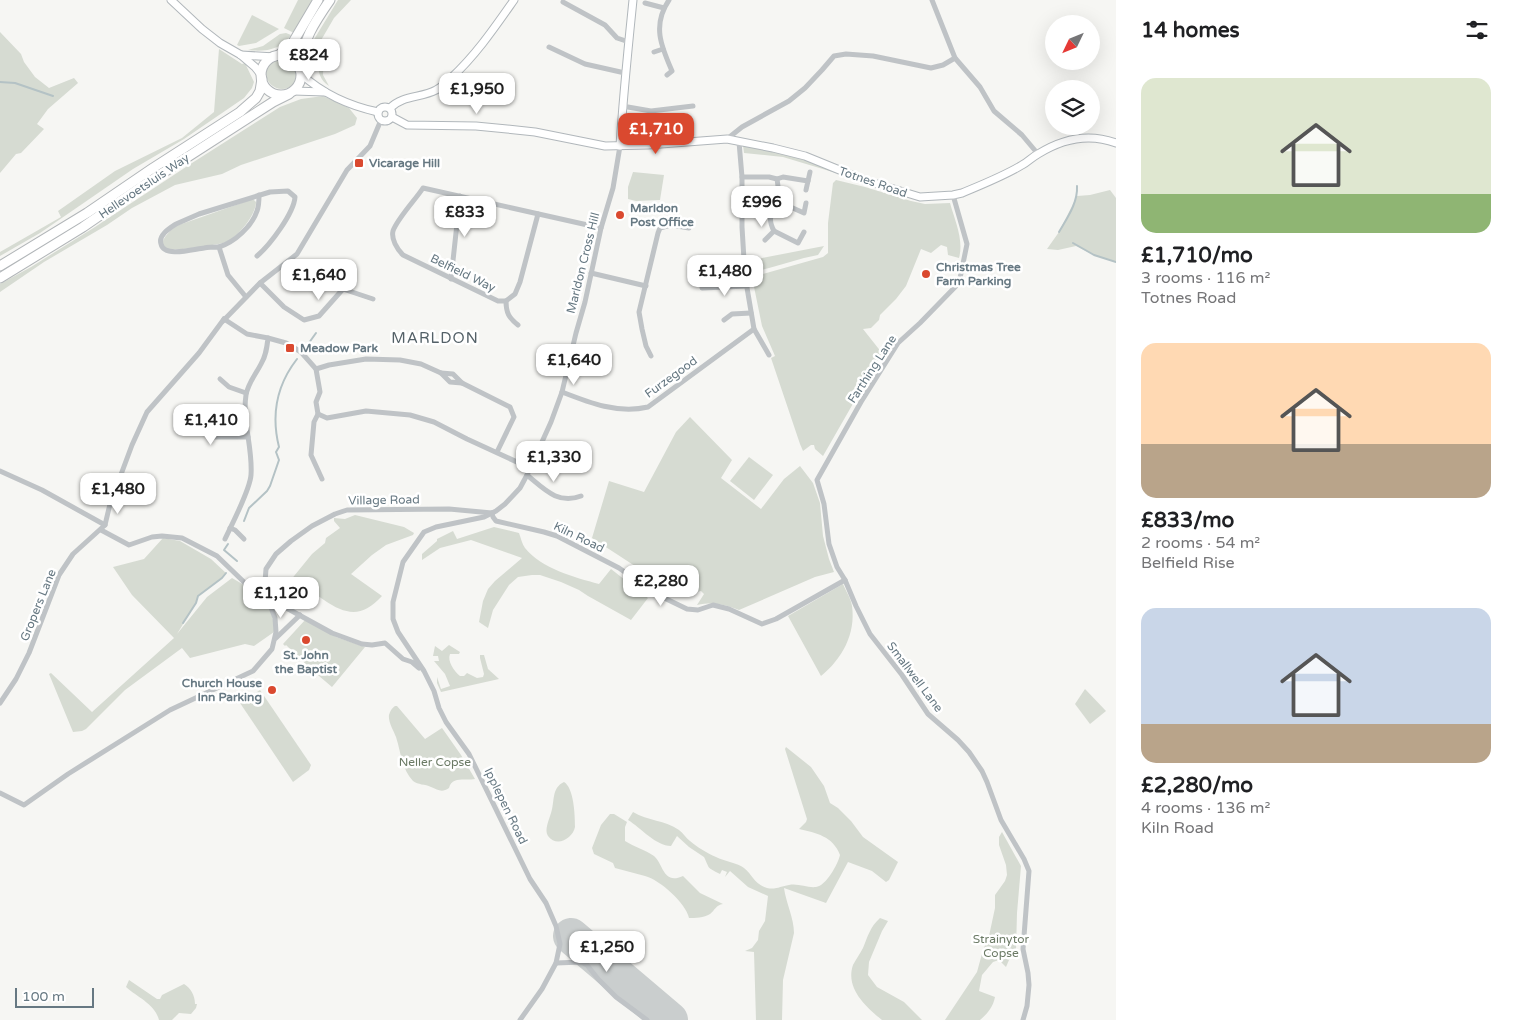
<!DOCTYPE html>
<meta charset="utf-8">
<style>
body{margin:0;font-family:"Varela Round",sans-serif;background:#f6f6f6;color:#202124;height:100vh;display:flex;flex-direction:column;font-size:19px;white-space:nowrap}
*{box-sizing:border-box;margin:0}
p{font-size:16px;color:#757577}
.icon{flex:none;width:28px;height:28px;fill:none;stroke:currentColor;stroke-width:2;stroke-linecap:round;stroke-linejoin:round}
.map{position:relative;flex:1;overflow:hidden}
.drawer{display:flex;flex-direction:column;background:#fff;width:400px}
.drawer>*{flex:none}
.needle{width:32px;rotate:227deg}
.controls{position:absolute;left:1045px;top:15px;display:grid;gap:10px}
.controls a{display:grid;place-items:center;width:55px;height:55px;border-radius:50%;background:#fff;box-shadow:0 5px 20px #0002;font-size:25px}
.scale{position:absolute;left:15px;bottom:12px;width:79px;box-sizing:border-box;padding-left:5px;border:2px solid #667882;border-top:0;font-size:14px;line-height:18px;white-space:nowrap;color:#667882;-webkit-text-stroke:4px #fff;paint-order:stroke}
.price{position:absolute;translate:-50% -42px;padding:0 11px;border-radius:10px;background:#fff;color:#222;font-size:16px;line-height:32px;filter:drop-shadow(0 1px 2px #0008)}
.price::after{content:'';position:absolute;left:50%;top:30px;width:15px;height:11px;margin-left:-8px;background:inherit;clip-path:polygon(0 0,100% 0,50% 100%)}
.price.selected{background:#da492f;color:#fff}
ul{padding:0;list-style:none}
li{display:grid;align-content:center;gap:10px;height:265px;padding:0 25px}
li span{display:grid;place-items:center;height:155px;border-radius:15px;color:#555}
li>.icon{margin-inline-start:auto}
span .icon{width:90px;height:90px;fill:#fffc;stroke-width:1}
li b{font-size:21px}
h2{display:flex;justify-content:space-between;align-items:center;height:60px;padding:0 25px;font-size:21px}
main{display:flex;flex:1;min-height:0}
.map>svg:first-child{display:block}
.green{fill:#d6dbd2}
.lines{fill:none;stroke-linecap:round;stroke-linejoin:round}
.stream{stroke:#b4c2c5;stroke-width:2}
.runway{stroke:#cacece;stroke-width:36}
.secondary-casing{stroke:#b1b7bb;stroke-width:9}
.highway-casing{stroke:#b2b6b9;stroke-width:11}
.street{stroke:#bfc3c6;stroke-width:5}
.secondary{stroke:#fff;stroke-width:7}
.highway{stroke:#fff;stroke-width:9}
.poi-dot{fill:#da492f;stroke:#fff;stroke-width:2}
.labels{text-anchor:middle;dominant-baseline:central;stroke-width:5;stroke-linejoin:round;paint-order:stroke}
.poi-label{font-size:12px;font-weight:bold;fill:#667882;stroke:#fff;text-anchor:start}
.street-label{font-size:12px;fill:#667882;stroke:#fff}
.park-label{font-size:12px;fill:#6b7a65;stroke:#fff}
.quarter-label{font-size:15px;letter-spacing:1px;fill:#546168;stroke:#fff}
</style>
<main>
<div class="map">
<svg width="1116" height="1020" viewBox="0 0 1116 1020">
<rect width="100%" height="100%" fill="#f6f6f3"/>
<!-- green -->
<g class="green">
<path d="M298,0H313L294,33L284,28Z"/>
<path d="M338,0H351L334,18L320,42L324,52L323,75L329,86C310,73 325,56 313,41Z"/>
<path d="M252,15L279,29L256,43L239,46L237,45Z"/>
<path d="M0,32L21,54L24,62L35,77L49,88L74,78L78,83L48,109L37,124L44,129L21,153L16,154L0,173Z"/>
<path d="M286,33L291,35C282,50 264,52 248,50L263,46L280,34Z"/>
<path d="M219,49L242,64L245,63L254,82L252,88L244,98L184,139L133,169L40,233L0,256V252L61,217L58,211L115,171L182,138L214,112Z"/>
<circle cx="282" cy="73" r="16"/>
<path d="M323,96L349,108L357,118L355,125L335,134L241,165L222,174L175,185L132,208L107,225L44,262L0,292V284L31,267L95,227L192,163L280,107L301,99Z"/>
<path d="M743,145L797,156L834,169L836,173L783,157L744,153Z"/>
<path d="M633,172L664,175L660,200L636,201L628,199V187Z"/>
<path d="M836,180L865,187L911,201L925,204L950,203C955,221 964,240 959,258L948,255L947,247L941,245L931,253L921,249L906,286L896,299L880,315L879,320L871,328L863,329L882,353L823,456L815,449L814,445H811L803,451L800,444L771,358L775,356L762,326L752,277L823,257L828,253V223L833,183Z"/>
<path d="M1110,190L1116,198V262L1094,255L1076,246L1058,250L1047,249L1059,232L1077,196L1090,195Z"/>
<path d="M253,199L256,202C256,215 238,237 226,242C219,245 175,251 168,249C165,248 165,247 162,244C164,236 170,231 176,226Z"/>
<path d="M824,246L818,255C795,259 773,269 749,272L746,255L757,259Z"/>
<path d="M690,417L732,460L721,478L761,509L784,479L800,466L813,483L820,503L823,536L829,559L834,572L815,577L739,610C723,604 714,602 697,605L704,594L701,591L689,594L643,565L638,568L592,538L609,481L644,492L676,432Z"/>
<path d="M749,457L773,475L754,500L730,481Z"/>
<path d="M355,515L404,527L414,533L413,535L386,545L372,555L351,574L382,596C363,617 347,616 324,600C317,596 311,589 305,586C300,583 295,582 290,581L312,554L325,543L326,538L340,528L334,521V518L345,519Z"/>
<path d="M494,527L519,533C521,538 522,544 525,548C542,569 574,577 599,584L611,569L648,598L631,620L588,596L579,590L561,582L540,575H532L518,577L509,585L493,610L488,628L479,622L483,601L488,589L495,581L522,558L471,540L440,548L422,560V554L437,541V539L453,531L457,539Z"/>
<path d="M163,538L180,541L211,559L226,573L222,578L198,596L196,603L177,634L207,597L232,578C248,587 267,597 272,616C274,621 274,627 274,632L254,646L245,644L190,658L182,648L125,690L86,729L82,731L73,732L49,674L51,673L92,712L174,638L132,595L113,567L144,559Z"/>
<path d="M843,584C846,591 851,599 852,606C856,634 842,659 821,676L788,616Z"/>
<path d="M306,619L336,637L365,647L332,687L312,670L286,645L285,646L283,644Z"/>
<path d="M449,645L460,652L459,654H450C447,661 454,671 460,676H464L467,673L477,678L483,677L484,674L480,658V655H484L488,669L499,679L441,692L437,683V677L441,689L450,686L445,674L434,661H439L438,656H433L435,646L442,651Z"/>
<path d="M1085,689L1106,711L1090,724L1075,704Z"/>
<path d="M260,690L311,765L309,770L293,782L240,703Z"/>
<path d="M395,706H397L425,739L442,728L461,755L475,779C465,781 452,776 449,788C442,793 438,790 431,787C425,784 418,785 413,781C401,768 401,752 396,737C394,731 388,722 389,715C390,711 392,708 395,706Z"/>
<path d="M786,747L811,767L824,786L830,803L838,808L851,821L863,837L898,862L889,880L886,882L872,871L848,862L826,903L784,888C786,903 794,918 794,933L783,980L782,1020H756L754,952L745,951L752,948L758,940L759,931L765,921L768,896L748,887L730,871L725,877L727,872L722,870L720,874C706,867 710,869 704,857L689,847L677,836L671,846C656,846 641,828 628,820L633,812C648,821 665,820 679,830C683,833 686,838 690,841C697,847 707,853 716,857C724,861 738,863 744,868C753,875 754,884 767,888C776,890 781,886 789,885C798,883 807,888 816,887C826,886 838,864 840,855C833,836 816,833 799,829L806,822L807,819L785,749Z"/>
<path d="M564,782C574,788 575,815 575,827C573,838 557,848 548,836C544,830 549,820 551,813C555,802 551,788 564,782Z"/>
<path d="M610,814H614L627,822L625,827V841C634,847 646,850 654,856C664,865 663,885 683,876L700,893L723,904C716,905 715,910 710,914C704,918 695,918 689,918C686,903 660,880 645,876C635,873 625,871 615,868L613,863L594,854L592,848L601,825Z"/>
<path d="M1002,832L1021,866L1017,913L1016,950L1013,956L1009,960L1006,967L999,960L993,962L982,975L979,991L995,997C993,1007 988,1013 980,1020H945L977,972L983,950L989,936L995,908V895L1005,881L1007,875L1006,865L999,845V837Z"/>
<path d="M880,918L888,921L882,931L869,962L868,975L877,987L904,1002L922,1020H882C866,1007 845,988 853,965C856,959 860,954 863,948C868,936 870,927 880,918Z"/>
<path d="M129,980L157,999H160L162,995L184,984C191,988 195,996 195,1004H197L196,1008L191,1014L179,1013L172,1020H159C155,1004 137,997 126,987Z"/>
</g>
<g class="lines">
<!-- stream -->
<g class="stream">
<path d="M0,82L15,83L53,96"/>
<path d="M1059,232C1067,218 1078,203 1077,186"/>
<path d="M1073,243L1094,255L1116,262"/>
<path d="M306,347L316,333"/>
<path d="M244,521L249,508L267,491L270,486L279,460L276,452L279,447C271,415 276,386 297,359"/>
<path d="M228,544L224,550L237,561"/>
<path d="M183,623L196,603L198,596L222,578L226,573"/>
</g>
<!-- runway -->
<path class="runway" d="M571,936L670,1020"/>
<defs>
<g id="secondary">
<path d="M171,0L202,29L220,43L241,55L255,67L262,76"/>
<path d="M241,55L275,57"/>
<path d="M301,74C322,93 350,106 378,112"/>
<path d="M293,91L325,92"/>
<circle cx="385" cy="114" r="7"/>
<path d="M390,108C403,95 421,98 436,90C442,87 447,82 451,78C476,55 495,27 514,0"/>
<path d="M392,117L407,125L476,126L507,129L535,132L605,146L648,145L727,139L773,148L805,156L864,180L920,197L953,195L962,193C981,185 1004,176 1022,165C1028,162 1032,157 1038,154C1062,139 1089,133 1116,143"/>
<path d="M620,146C623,97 628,49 633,0"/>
</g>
<g id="highway">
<path d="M279,55L292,44L318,0"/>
<circle cx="281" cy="75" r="20"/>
<path d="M300,70C302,41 314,23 330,0"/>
<path d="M0,266L87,213L153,168L240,112L256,98L260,91L262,79"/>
<path d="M0,278L83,227L144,185L273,102L289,94"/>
</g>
</defs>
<!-- secondary casing -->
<use href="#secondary" class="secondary-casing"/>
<!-- highway casing -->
<use href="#highway" class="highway-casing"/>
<!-- street -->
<g class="street">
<path d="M932,0L955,58L980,87L994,111L1022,135L1038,154"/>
<path d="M563,2L605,25L617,38L629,42"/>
<path d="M645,3L664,8"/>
<path d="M549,47L585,64L625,73"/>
<path d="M654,52L663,49"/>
<path d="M667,75L672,71C661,46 652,25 669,0"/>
<path d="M622,106L651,111L693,106"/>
<path d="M727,139L742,127L789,101L805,88L822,70L834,56L846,54L873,56L931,68L943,65L955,58"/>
<path d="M739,142L742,177V227L745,276L754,329L769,355"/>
<path d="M742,177H769L777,179C778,185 779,191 778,196C776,212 765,214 774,231L798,243L804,232"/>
<path d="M777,179L783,177L808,181L806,190"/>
<path d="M808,181L810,172"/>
<path d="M953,195L967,244L959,283L920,323L898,343L861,402L817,480L824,504L829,544L837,567L845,580L856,606L870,634L902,675L928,714L958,740L969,752L982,771L987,782L1001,820L1024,859L1029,871L1023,949L1028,973L1029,985L1027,1006L1023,1020"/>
<path d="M777,201L804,213L806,203"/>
<path d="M765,240L774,231"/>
<path d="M219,247C235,242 252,226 257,211C259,206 259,200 259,195"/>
<path d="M591,273L646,286"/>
<path d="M451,279L460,196"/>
<path d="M260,283L284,307L304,320L319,316L343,289L373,299"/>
<path d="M702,288L747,286"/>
<path d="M246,297L228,275L219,247C214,247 209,247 204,248C194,249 164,258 161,244C158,235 170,228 176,224L199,214L270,192L288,191L295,197C294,213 270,245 257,256"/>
<path d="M506,301H498L403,255C397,249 391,239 393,231C397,219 416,199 423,188L601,228"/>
<path d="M224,319L247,334L268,338C267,347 266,356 261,364C256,374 248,383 246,395C242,421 253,448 251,475C250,490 232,524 225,539"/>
<path d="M724,320L732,314L751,313"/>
<path d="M223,321L260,283L297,254L347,170L370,146L381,120"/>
<path d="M518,325C509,318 506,313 506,301L515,294L520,282L538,214"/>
<path d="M268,338L286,343L301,352L316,369L320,392L316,402L318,414L314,422L311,455L322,479"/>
<path d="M651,356L646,346L642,329L639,312L658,233L660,228L671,225L689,228"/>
<path d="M316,369L329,365L366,359L400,360L421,364L441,373L450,382L462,383"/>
<path d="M441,373L453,374L462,383L510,407L514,417L497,452"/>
<path d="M220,379L229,387L246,393"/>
<path d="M562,392C590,403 618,414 648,407L754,329"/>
<path d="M318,414L327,418L366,411L410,415L434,422L467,439L530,468"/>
<path d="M187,418L214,437H248"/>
<path d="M185,429L191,422"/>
<path d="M0,471L42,490L105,525"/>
<path d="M527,475C544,489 558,505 581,496"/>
<path d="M492,513L493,517L496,521L544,532L557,536L619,568L656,594L687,609L698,610L713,605L729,609L762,624L776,619L845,580"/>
<path d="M230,528L235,530L244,539"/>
<path d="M101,530L129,545L152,537L162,536L182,538L217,556L246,584L259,593L332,633L362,644L372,645L385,643L403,659L412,662L419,668"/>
<path d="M276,638L300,615"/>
<path d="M0,703L16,679L29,653L59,575L73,554L105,525L110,504L132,445L147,412L199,353L224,319"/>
<path d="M0,793L24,805L68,774L170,710L253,671L272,649L276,632L275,618L267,597L265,582L266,569L276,554L291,541L312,526L335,514L347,510L449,509L492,513"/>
<path d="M556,963L582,962L587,965L598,979L616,997L647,1020"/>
<path d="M520,1020L542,989L556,963L560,944L556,926L546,903L530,879L469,754L446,722L439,708L434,691L424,671L398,632L393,619V602L403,562L424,532L436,527L484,517L496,511L505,504L520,488L527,475L551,422L562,392L576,333L585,302L601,228L613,188L620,146"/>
</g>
<!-- secondary -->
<use href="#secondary" class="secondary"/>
<!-- highway -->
<use href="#highway" class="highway"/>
</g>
<!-- markers -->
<g class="poi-dot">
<rect x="354" y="158" width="10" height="10" rx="2.5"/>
<circle cx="620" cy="215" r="5"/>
<circle cx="926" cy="274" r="5"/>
<rect x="285" y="343" width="10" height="10" rx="2.5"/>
<circle cx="306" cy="640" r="5"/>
<circle cx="272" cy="690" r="5"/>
</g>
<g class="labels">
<!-- poi labels -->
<g class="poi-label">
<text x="369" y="163">Vicarage Hill</text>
<text x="630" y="208">Marldon<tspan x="630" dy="14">Post Office</tspan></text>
<text x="936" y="267">Christmas Tree<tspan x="936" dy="14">Farm Parking</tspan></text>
<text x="300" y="348">Meadow Park</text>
<text x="306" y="655" text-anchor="middle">St. John<tspan x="306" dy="14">the Baptist</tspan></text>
<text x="262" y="683" text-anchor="end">Church House<tspan x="262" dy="14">Inn Parking</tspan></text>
</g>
<!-- street labels -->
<g class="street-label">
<text transform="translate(873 182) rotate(19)">Totnes Road</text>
<text transform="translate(144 186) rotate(-34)">Hellevoetsluis Way</text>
<text transform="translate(583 263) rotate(-76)">Marldon Cross Hill</text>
<text transform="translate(463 273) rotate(26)">Belfield Way</text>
<text transform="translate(872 369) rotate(-57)">Farthing Lane</text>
<text transform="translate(671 377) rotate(-36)">Furzegood</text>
<text transform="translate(384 500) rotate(-1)">Village Road</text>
<text transform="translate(579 537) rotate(26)">Kiln Road</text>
<text transform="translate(38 605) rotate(-68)">Gropers Lane</text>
<text transform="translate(915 677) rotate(53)">Smallwell Lane</text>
<text transform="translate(506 806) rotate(64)">Ipplepen Road</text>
</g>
<!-- park labels -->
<g class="park-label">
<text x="435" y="762">Neller Copse</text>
<text x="1001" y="939">Strainytor<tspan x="1001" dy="14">Copse</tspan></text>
</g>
<!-- quarter labels -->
<g class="quarter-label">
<text x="435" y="338">MARLDON</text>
</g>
</g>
</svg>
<div class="controls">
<a><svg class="needle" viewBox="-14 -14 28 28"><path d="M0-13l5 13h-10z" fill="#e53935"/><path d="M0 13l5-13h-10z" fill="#757577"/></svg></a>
<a><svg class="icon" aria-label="layers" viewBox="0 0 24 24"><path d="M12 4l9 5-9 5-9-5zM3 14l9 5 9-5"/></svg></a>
</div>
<div class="scale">100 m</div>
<b class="price" style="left:309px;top:81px">£824</b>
<b class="price" style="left:477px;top:115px">£1,950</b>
<b class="price selected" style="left:656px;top:155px">£1,710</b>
<b class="price" style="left:762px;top:228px">£996</b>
<b class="price" style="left:465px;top:238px">£833</b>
<b class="price" style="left:725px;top:297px">£1,480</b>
<b class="price" style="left:319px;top:301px">£1,640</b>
<b class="price" style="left:574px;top:386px">£1,640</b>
<b class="price" style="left:211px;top:446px">£1,410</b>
<b class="price" style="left:554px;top:483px">£1,330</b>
<b class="price" style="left:118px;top:515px">£1,480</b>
<b class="price" style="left:661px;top:607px">£2,280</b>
<b class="price" style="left:281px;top:619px">£1,120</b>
<b class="price" style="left:607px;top:973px">£1,250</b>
</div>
<section class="drawer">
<h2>14 homes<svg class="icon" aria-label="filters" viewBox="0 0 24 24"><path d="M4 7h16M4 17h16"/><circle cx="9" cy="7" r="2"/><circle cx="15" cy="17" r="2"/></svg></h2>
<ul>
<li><span style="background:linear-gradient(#dfe7d0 75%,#8fb573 0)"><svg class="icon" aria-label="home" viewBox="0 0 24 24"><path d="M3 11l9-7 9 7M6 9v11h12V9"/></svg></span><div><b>£1,710/mo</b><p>3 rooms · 116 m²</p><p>Totnes Road</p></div></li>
<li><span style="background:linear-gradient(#ffd9b3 65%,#b9a48a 0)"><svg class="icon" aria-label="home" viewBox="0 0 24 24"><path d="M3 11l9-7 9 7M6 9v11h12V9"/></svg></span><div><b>£833/mo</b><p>2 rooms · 54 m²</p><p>Belfield Rise</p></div></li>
<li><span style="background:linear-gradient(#c9d6e8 75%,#b9a48a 0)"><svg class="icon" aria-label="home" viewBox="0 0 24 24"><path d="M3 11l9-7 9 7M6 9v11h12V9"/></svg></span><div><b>£2,280/mo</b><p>4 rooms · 136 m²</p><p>Kiln Road</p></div></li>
</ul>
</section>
</main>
